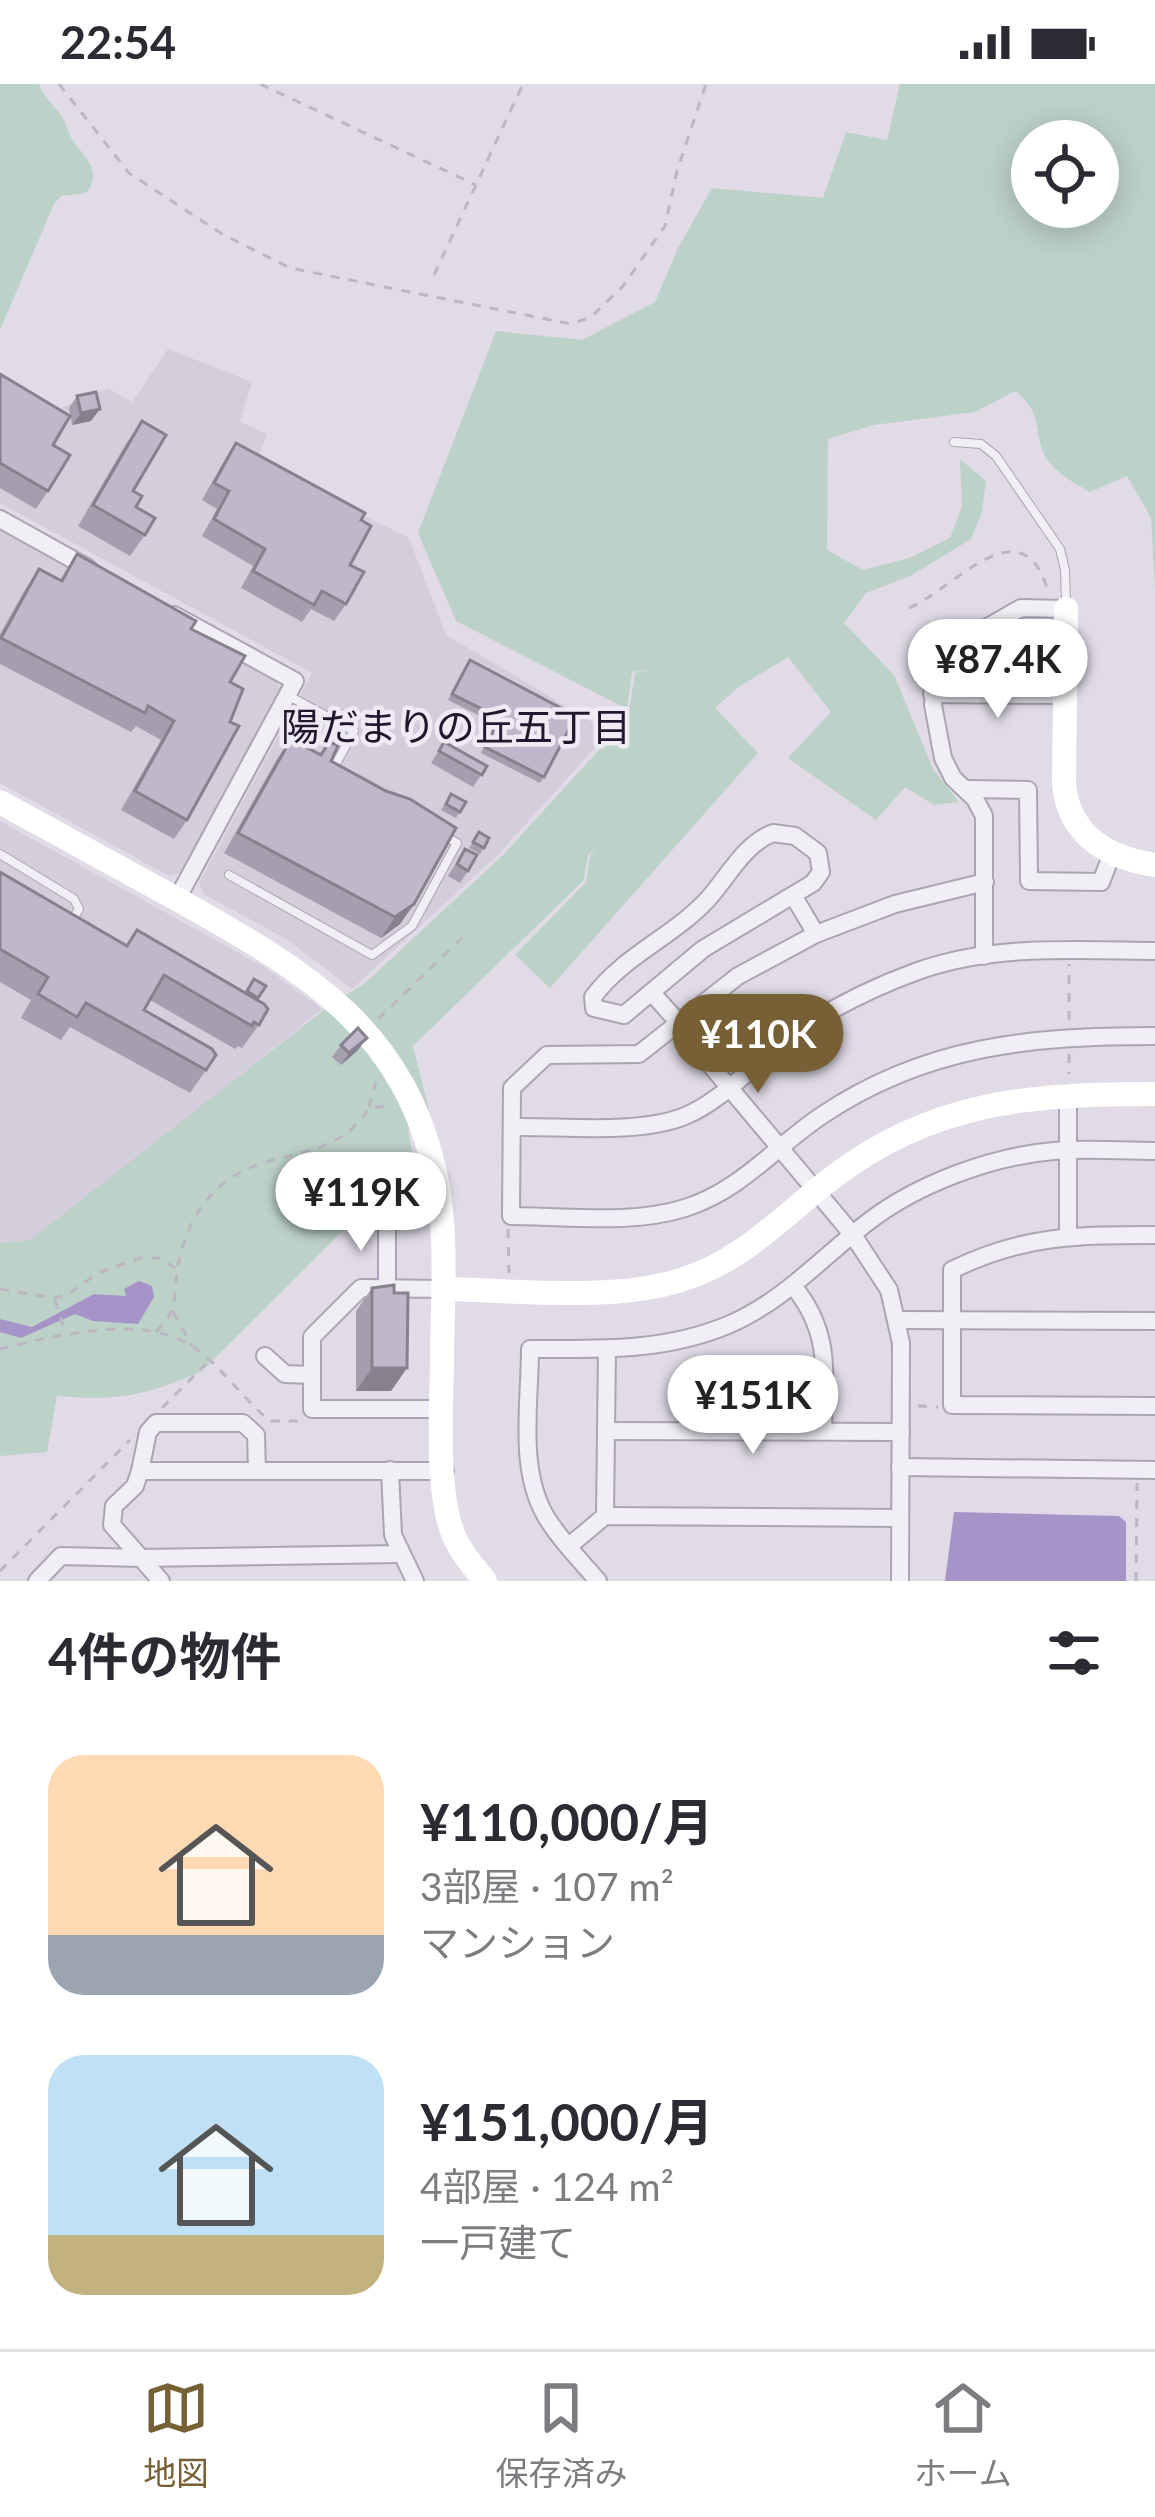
<!DOCTYPE html>
<html lang="ja">
<meta charset="utf-8">
<style>
body{margin:0;font-family:Lato,"Noto Sans JP",sans-serif;background:#f7f7f7;color:#2b2b33;height:100vh;display:flex;flex-direction:column;font-size:45px;white-space:nowrap}
*{box-sizing:border-box;margin:0}
p{font-size:39px;color:#7c7c81}
.icon{flex:none;width:66px;height:66px;fill:none;stroke:currentColor;stroke-width:2;stroke-linecap:round;stroke-linejoin:round}
.map{position:relative;height:1497px;overflow:hidden}
.side{display:flex;flex-direction:column;background:#fff;flex:1}
.side>*{flex:none}
.controls{position:absolute;left:1011px;top:36px;display:grid;gap:24px}
.controls a{display:grid;place-items:center;width:108px;height:108px;border-radius:50%;background:#fff;box-shadow:0 6px 30px #0003;font-size:60px}
.price{position:absolute;translate:-50% -102px;padding:0 27px;border-radius:42px;background:#fff;color:#222;font-size:39px;line-height:78px;filter:drop-shadow(0 3px 6px #0008)}
.price::after{content:'';position:absolute;left:50%;top:72px;width:36px;height:27px;margin-left:-18px;background:inherit;clip-path:polygon(0 0,100% 0,50% 100%)}
.price.active{background:#776035;color:#fff}
ul{padding:0;list-style:none}
li{display:flex;align-items:center;gap:36px;height:300px;padding:0 48px}
li span{display:grid;place-items:center;flex:none;width:336px;height:240px;border-radius:36px;color:#555}
li>.icon{margin-inline-start:auto}
span .icon{width:144px;height:144px;fill:#fffc;stroke-width:1}
li b{font-size:51px}
h2{display:flex;justify-content:space-between;align-items:center;height:144px;padding:0 48px;font-size:51px}
.status{display:flex;justify-content:space-between;align-items:center;height:84px;padding:0 60px;background:#fff;direction:ltr}
.status svg{height:33px;fill:currentColor}
.tab-bar{display:flex;justify-content:space-around;align-items:center;height:168px;border-top:3px solid #e1e1e2;background:#fff;font-size:33px;color:#7c7c81}
.tab-bar a{display:grid;justify-items:center;gap:6px}
.tab-bar .active{color:#776035}
.map>svg:first-child{display:block}
.built{fill:#d4cddc}
.green{fill:#bcd1c8;fill-rule:evenodd}
.water{fill:#a694c9}
.lines{fill:none;stroke-linecap:round;stroke-linejoin:round}
.lane-casing{stroke:#aba4b4;stroke-width:10}
.street-casing{stroke:#aba4b4;stroke-width:20}
.path{stroke:#bbb6c2;stroke-width:3;stroke-dasharray:9 9;stroke-linecap:butt}
.lane{stroke:#f1eef5;stroke-width:8}
.street{stroke:#f1eef5;stroke-width:16}
.secondary{stroke:#fff;stroke-width:24}
.wall{fill:#a59eae}
.shaded-wall{fill:#86818d}
.building{fill:#c0b8ca;stroke:#86818d;stroke-width:3}
.labels{text-anchor:middle;dominant-baseline:central;stroke-width:9;stroke-linejoin:round;paint-order:stroke}
.neighbourhood-label{font-size:39px;fill:#22172e;stroke:#efebf5}
</style>
<div class="status"><b>22:54</b><svg viewBox="0 0 49 12"><path d="M0 12V9h3v3zM5 12V6h3v6zM10 12V3h3v9zM15 12V0h3v12zM26 1h20v11H26zM47 4h2v5h-2z"/></svg></div>
<div class="map">
<svg width="1155" height="1497" viewBox="0 0 1155 1497">
<rect width="100%" height="100%" fill="#e0dbe7"/>
<!-- built -->
<g class="built">
<path d="M168,265L252,298L240,338L267,350L257,378L409,454L446,551L609,648L500,769L352,905L288,856L204,810L199,799L312,589L0,419V306L44,331L108,304L132,318Z"/>
<path d="M0,443L278,597L280,608L180,789L169,792L0,699Z"/>
<path d="M0,737L266,884L322,925L96,1108L30,1156L0,1159Z"/>
</g>
<!-- green -->
<g class="green">
<path d="M0,0H39C45,15 52,19 61,31C67,40 68,50 74,58C86,75 103,88 86,109L61,112L54,120L0,246Z"/>
<path d="M900,0H1155V504L1151,434L1127,392L1090,408C1076,400 1059,391 1049,378C1030,352 1048,333 1015,307L975,328L874,341L828,355L827,466L863,486L909,474L950,454L962,422L960,375L986,397L982,428L971,455L910,492L866,509L844,539L894,591L933,685L959,718L934,721L905,703L876,736L788,674L831,628L788,573L737,604L715,624L758,669L550,904L515,871L586,798L590,772L595,765L588,771L584,796L413,962L429,1026L408,1046L414,1076L202,1287C145,1312 119,1317 57,1312L47,1368L0,1372V1159L30,1156L325,925L365,899L503,771L628,634L635,589L650,586L632,588L627,625L456,537L418,449L496,247L582,256L655,218L678,164L712,104L823,114L846,48L887,56ZM1032,57H1098V123H1032Z"/>
</g>
<!-- water -->
<g class="water">
<path d="M139,1197L152,1202L154,1213L138,1240L93,1237L75,1230L21,1254L0,1248V1235L32,1243L94,1210L126,1212L124,1205Z"/>
<path d="M954,1428L1119,1432L1126,1438V1497H945Z"/>
</g>
<g class="lines">
<defs>
<g id="lane">
<path d="M954,358L981,360L996,372L1060,465L1065,486L1066,519"/>
<path d="M289,612L354,647L333,685"/>
<path d="M0,770L74,815L79,825L72,836"/>
<path d="M229,791L372,871L412,842L457,759L444,752"/>
</g>
<g id="street">
<path d="M0,435L88,484"/>
<path d="M174,531L295,597L177,815"/>
<path d="M932,610L1065,611"/>
<path d="M966,705L1028,706L1029,797L1101,798L1112,770"/>
<path d="M773,749L795,752L818,769L821,788L813,799L703,865L624,931L594,924L593,913C624,871 673,853 708,815C728,793 744,760 773,749Z"/>
<path d="M985,798L895,820L816,850L738,892L639,970L547,971L512,1004L511,1132C568,1132 631,1141 685,1124C740,1107 775,1063 821,1032C926,961 1033,952 1155,952"/>
<path d="M794,813L816,850"/>
<path d="M984,872V732L975,715L953,694L943,674L933,621L936,588L951,564L1021,524L1066,525"/>
<path d="M652,909L678,938"/>
<path d="M676,940L853,1151L889,1206L901,1259L900,1497"/>
<path d="M1068,1010V1151"/>
<path d="M512,1043C563,1042 638,1051 685,1032C727,1015 764,968 802,944C838,921 879,901 918,887C993,860 1077,866 1155,867"/>
<path d="M1155,1151C1079,1151 1022,1151 952,1186V1321L1155,1322"/>
<path d="M387,1203V1138"/>
<path d="M794,1203C832,1250 824,1290 823,1347"/>
<path d="M898,1236L1155,1237"/>
<path d="M265,1272L285,1290L312,1291"/>
<path d="M441,1325H312V1253L361,1204L443,1205"/>
<path d="M606,1347L901,1348"/>
<path d="M900,1383L1155,1386"/>
<path d="M390,1386L393,1451L415,1497"/>
<path d="M140,1387L148,1348L156,1339H243L256,1351L257,1387"/>
<path d="M605,1432L607,1265"/>
<path d="M569,1462L605,1432L900,1434"/>
<path d="M141,1474L399,1470"/>
<path d="M141,1474L161,1497"/>
<path d="M37,1497L61,1472L141,1474L112,1441L114,1422L135,1402L140,1387H445"/>
<path d="M598,1497C580,1476 559,1455 545,1431C518,1383 530,1319 530,1265C599,1265 663,1268 728,1241C784,1217 821,1174 868,1138C917,1100 992,1072 1054,1067C1087,1064 1122,1067 1155,1067"/>
</g>
</defs>
<!-- lane casing -->
<use href="#lane" class="lane-casing"/>
<!-- street casing -->
<use href="#street" class="street-casing"/>
<!-- path -->
<g class="path">
<path d="M59,0L129,89L222,150L290,184L571,240L591,233L623,202L665,142L677,87L706,0"/>
<path d="M260,0L476,101"/>
<path d="M434,191L523,0"/>
<path d="M909,524C956,504 1024,416 1049,511"/>
<path d="M378,935L463,853"/>
<path d="M1069,936V880"/>
<path d="M1069,970V990"/>
<path d="M369,1023L376,998"/>
<path d="M508,1145L509,1189"/>
<path d="M0,1205L54,1214L67,1211L98,1189L140,1174H158L175,1184"/>
<path d="M55,1216L65,1247"/>
<path d="M173,1228L192,1262"/>
<path d="M156,1248C161,1242 170,1233 172,1226C176,1215 175,1200 177,1188C182,1152 199,1115 231,1094C280,1062 335,1079 369,1024L393,1021"/>
<path d="M0,1265C56,1252 142,1228 195,1264C222,1283 243,1315 270,1337H300"/>
<path d="M918,1322L938,1323"/>
<path d="M162,1324L206,1280"/>
<path d="M0,1487L130,1356"/>
<path d="M1136,1497L1137,1399"/>
</g>
<!-- lane -->
<use href="#lane" class="lane"/>
<!-- street -->
<use href="#street" class="street"/>
<!-- secondary -->
<g class="secondary">
<path d="M1066,525L1064,699C1068,751 1108,774 1155,781"/>
<path d="M0,718C61,752 123,785 184,819C308,889 407,946 437,1098C448,1157 442,1220 442,1280C441,1327 436,1410 454,1452C461,1469 474,1483 485,1497"/>
<path d="M443,1205C516,1206 611,1218 681,1196C743,1177 783,1132 832,1094C933,1016 1034,1010 1155,1010"/>
</g>
</g>
<!-- wall -->
<g class="wall">
<path d="M0,290L53,361L48,407L36,425L0,404Z"/>
<path d="M77,312L91,337L72,341L69,324Z"/>
<path d="M142,337L133,407L136,423L145,451L130,472L78,442L127,358Z"/>
<path d="M236,359L361,436L350,481L346,520L334,537L311,525L302,538L241,504L253,482L202,452L217,425L202,416L224,377Z"/>
<path d="M77,470L191,545L230,598L187,736L174,755L121,726L161,656L136,642L131,648L0,580V550L26,504L39,485L60,496Z"/>
<path d="M470,576L544,693L540,699L481,669L496,640L448,616Z"/>
<path d="M291,655L320,671L329,658L331,677L414,820L400,840L381,854L224,769L277,675Z"/>
<path d="M444,658L487,682L473,703L431,679Z"/>
<path d="M451,710L466,718L456,734L441,726Z"/>
<path d="M479,748L489,754L480,770L469,764Z"/>
<path d="M465,765L468,787L460,799L448,792Z"/>
<path d="M0,788L126,862L137,846L245,909L254,895L259,941L242,964L238,962L235,965L150,916L144,926L206,986L190,1009L70,943L61,956L21,934L31,916L0,898Z"/>
<path d="M341,961L358,966L341,981L332,973Z"/>
<path d="M372,1204L394,1209L407,1284L391,1307H356V1227Z"/>
</g>
<!-- shaded-wall -->
<g class="shaded-wall">
<path d="M100,325L91,337L72,341L81,329Z"/>
<path d="M414,820L400,840L381,854L395,833Z"/>
<path d="M367,954L358,966L341,981L349,969Z"/>
<path d="M372,1284H407L391,1307H356Z"/>
</g>
<!-- building -->
<g class="building">
<path d="M0,290L70,332L53,361L70,371L48,407L0,379Z"/>
<path d="M96,308L100,325L81,329L77,312Z"/>
<path d="M142,337L166,351L133,407L142,412L136,423L155,434L145,451L93,421Z"/>
<path d="M236,359L365,429L361,436L371,442L350,481L364,488L346,520L322,507L314,521L253,487L265,465L214,435L229,407L214,399Z"/>
<path d="M77,470L196,537L191,545L245,572L230,598L243,605L230,638L239,642L187,736L135,707L174,637L148,622L145,629L1,554L39,485L62,497Z"/>
<path d="M470,576L576,632L544,693L485,663L500,634L452,610Z"/>
<path d="M291,655L321,671L329,658L338,662L331,677L386,707L410,715L456,744L414,820L395,833L238,749Z"/>
<path d="M444,658L487,682L482,691L439,667Z"/>
<path d="M451,710L466,718L460,728L446,720Z"/>
<path d="M479,748L489,754L484,764L473,758Z"/>
<path d="M465,765L477,771L468,787L457,780Z"/>
<path d="M0,788L127,862L137,846L264,920L268,925L259,941L254,938L252,942L164,891L144,926L212,965L216,971L206,986L86,919L77,933L38,910L48,893L0,865Z"/>
<path d="M254,895L266,902L258,914L247,907Z"/>
<path d="M358,944L367,954L349,969L341,961Z"/>
<path d="M394,1201V1209H408L407,1284H372V1204Z"/>
</g>
<g class="labels">
<!-- neighbourhood labels -->
<g class="neighbourhood-label">
<text x="456" y="642">陽だまりの丘五丁目</text>
</g>
</g>
</svg>
<div class="controls">
<a><svg class="icon" aria-label="locate" viewBox="0 0 24 24"><circle cx="12" cy="12" r="6"/><path d="M12 2v4M12 18v4M2 12h4M18 12h4"/></svg></a>
</div>
<b class="price" style="left:998px;top:637px">¥87.4K</b>
<b class="price active" style="left:758px;top:1012px">¥110K</b>
<b class="price" style="left:361px;top:1170px">¥119K</b>
<b class="price" style="left:753px;top:1373px">¥151K</b>
</div>
<section class="side">
<h2>4件の物件<svg class="icon" aria-label="filters" viewBox="0 0 24 24"><path d="M4 7h16M4 17h16"/><circle cx="9" cy="7" r="2"/><circle cx="15" cy="17" r="2"/></svg></h2>
<ul>
<li><span style="background:linear-gradient(#ffd9b3 75%,#9aa5b1 0)"><svg class="icon" aria-label="home" viewBox="0 0 24 24"><path d="M3 11l9-7 9 7M6 9v11h12V9"/></svg></span><div><b>¥110,000/月</b><p>3部屋 · 107 m²</p><p>マンション</p></div></li>
<li><span style="background:linear-gradient(#bfe0f5 75%,#c2b280 0)"><svg class="icon" aria-label="home" viewBox="0 0 24 24"><path d="M3 11l9-7 9 7M6 9v11h12V9"/></svg></span><div><b>¥151,000/月</b><p>4部屋 · 124 m²</p><p>一戸建て</p></div></li>
</ul>
</section>
<nav class="tab-bar">
<a class="active"><svg class="icon" aria-label="map" viewBox="0 0 24 24"><path d="M3 6l6-2 6 2 6-2v14l-6 2-6-2-6 2zM9 4v14M15 6v14"/></svg>地図</a>
<a><svg class="icon" aria-label="saved" viewBox="0 0 24 24"><path d="M7 4h10v16l-5-4-5 4z"/></svg>保存済み</a>
<a><svg class="icon" aria-label="home" viewBox="0 0 24 24"><path d="M3 11l9-7 9 7M6 9v11h12V9"/></svg>ホーム</a>
</nav>
